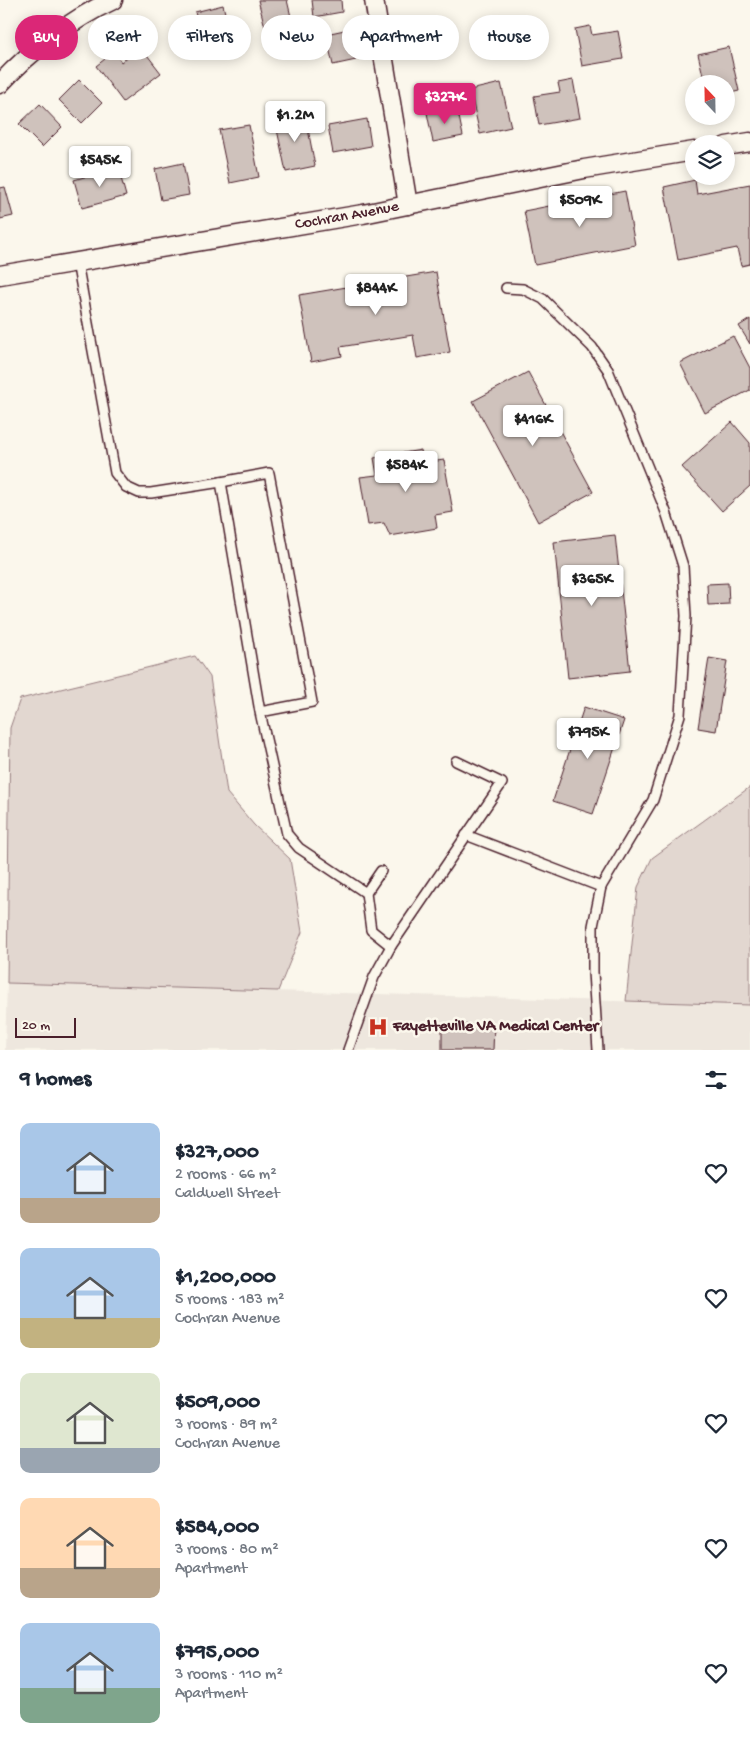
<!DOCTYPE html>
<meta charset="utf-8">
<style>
body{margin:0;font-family:"Gochi Hand",sans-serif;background:#f2f2f3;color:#1f2937;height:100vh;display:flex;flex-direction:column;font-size:19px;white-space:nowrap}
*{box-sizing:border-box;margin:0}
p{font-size:16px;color:#747a83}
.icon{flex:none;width:28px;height:28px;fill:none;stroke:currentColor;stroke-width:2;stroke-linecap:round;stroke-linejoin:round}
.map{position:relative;height:1050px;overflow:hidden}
.drawer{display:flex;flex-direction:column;background:#fff;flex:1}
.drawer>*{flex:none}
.banner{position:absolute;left:15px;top:15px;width:720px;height:45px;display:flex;gap:10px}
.needle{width:32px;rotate:338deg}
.fabs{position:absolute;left:685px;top:75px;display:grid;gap:10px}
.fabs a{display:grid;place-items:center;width:50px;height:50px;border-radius:50%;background:#fff;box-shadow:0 2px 12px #0003;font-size:25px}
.scale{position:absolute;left:15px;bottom:12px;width:61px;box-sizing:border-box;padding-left:5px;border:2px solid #4a1f2b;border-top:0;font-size:14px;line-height:18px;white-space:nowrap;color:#4a1f2b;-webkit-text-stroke:4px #fbf7ec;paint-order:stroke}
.price{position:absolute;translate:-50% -42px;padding:0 11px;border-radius:5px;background:#fff;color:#222;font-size:16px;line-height:32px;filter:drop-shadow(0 1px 2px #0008)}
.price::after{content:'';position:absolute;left:50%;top:30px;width:15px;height:11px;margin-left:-8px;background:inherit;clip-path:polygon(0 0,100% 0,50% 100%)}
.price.selected{background:#db2777;color:#fff}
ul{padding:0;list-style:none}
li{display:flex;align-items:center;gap:15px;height:125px;padding:0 20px}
li span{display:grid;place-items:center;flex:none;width:140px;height:100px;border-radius:10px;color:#555}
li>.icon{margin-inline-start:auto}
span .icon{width:60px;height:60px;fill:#fffc;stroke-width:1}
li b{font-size:21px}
h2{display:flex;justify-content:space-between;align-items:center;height:60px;padding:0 20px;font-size:21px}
.pill{padding:0 18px;border-radius:22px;background:#fff;box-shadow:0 2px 12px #0003;font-size:18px;line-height:45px}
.pill.selected{background:#db2777;color:#fff}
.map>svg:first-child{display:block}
.built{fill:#eee7de}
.green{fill:#e2d7d0;stroke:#967b7e}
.building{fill:#cfc2bc;stroke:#4a1f2b}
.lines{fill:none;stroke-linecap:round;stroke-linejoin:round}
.lane-casing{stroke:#4a1f2b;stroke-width:12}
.street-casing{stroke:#4a1f2b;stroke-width:21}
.lane{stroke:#fbf7ec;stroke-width:9}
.street{stroke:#fbf7ec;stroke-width:18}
.labels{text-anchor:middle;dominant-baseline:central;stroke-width:5;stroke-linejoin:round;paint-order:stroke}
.street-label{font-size:16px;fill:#4a1f2b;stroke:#fbf7ec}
.poi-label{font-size:16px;font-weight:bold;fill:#4a1f2b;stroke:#fbf7ec;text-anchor:start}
</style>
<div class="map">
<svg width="750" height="1050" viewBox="0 0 750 1050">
<rect width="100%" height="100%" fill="#fbf7ec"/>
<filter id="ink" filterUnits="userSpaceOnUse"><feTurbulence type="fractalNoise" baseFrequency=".02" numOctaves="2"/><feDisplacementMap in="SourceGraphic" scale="10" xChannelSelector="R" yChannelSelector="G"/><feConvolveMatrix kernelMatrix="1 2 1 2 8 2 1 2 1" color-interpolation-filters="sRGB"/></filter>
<g filter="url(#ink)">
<!-- built -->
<path class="built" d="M7,983L750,1005V1050H5Z"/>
<!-- green -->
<g class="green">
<path d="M195,656L210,677L227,793L254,825L290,859L302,932L278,991L7,983L10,728L20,699Z"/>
<path d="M750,787V1005L626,1001L638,887L652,858Z"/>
</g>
<!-- building -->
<g class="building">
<path d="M258,0H287L292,21L265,27Z"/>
<path d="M312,0H341L342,12L314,17Z"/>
<path d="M223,5L231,37L203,44L195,12Z"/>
<path d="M445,19L451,48L421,54L415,25Z"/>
<path d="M590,26L592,35L618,31L623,59L582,66L575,29Z"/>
<path d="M349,29L356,60L333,65L326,34Z"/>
<path d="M141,47L161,73L123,102L96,66L114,52L121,62Z"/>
<path d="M729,47L739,91L726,94V84H705L698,54Z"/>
<path d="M79,80L102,103L82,123L59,100Z"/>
<path d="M573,80L580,118L539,125L534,96L560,92L558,83Z"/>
<path d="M501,83L511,127L480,134L470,90Z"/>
<path d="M40,104L62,127L42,147L19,124Z"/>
<path d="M457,107L463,136L433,142L427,113Z"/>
<path d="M305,113L315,166L286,172L275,120Z"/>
<path d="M367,119L371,146L333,153L328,126Z"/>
<path d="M249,125L259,177L230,183L219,130Z"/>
<path d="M183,163L189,195L161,200L155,169Z"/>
<path d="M118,167L126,196L82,208L74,180Z"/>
<path d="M695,180L697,194L750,184V264L741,266L737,248L678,260L664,187Z"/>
<path d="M5,187L13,216L0,219V188Z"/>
<path d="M625,191L635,245L535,265L524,211Z"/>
<path d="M436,272L450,352L417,358L413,335L340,347L342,356L311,362L299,295Z"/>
<path d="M750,319V344L739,326Z"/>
<path d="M733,336L750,368V390L705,413L680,363Z"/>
<path d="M528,372L593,492L538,522L473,401Z"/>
<path d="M732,422L750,443V486L722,511L682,467Z"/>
<path d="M421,450L423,463L444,460L453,512L435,515L437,528L390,536L384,523L368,525L360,477L377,475L374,458Z"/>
<path d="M615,535L630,671L568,678L554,542Z"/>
<path d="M728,583L729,604L708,605L707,584Z"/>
<path d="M709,658L727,661L716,731L698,728Z"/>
<path d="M584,707L624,720L593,814L553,801Z"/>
<path d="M442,1024L494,1025L493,1050H442Z"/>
</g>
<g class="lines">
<defs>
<g id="lane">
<path d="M77,262L115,473L126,487L139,493H151L221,482"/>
<path d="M260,712L312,702L269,473L221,482L260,712L287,834L299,848L366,893L381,871"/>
<path d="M466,835L601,887L653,800L680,715L686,616L683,566L666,512L608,370L592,347L543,299L523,289L506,288"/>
<path d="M366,893L371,930L391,946"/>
<path d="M348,1050L374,977L391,946L502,783L456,761"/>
<path d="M598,1050L593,972V926L601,887"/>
</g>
<g id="street">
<path d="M374,0L408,205"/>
<path d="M0,84C31,50 72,19 113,0"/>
<path d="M726,146L750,142"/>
<path id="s1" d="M0,275L363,214L584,169L694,151"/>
</g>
</defs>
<!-- lane casing -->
<use href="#lane" class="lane-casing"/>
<!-- street casing -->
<use href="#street" class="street-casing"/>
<!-- lane -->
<use href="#lane" class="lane"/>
<!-- street -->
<use href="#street" class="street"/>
</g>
</g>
<!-- icons -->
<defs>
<symbol id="hospital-bare" viewBox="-9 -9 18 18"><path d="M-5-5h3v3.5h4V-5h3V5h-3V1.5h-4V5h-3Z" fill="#c8321e" stroke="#fbf7ec" stroke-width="2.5" paint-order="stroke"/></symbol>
</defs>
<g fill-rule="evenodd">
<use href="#hospital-bare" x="364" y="1013" width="28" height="28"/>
</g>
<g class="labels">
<!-- street labels -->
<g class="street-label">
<text stroke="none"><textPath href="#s1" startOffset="352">Cochran Avenue</textPath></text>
</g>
<!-- poi labels -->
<g class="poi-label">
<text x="393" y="1027">Fayetteville VA Medical Center</text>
</g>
</g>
</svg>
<div class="fabs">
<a><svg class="needle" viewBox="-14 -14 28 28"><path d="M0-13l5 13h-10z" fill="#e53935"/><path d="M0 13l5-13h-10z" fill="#747a83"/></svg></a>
<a><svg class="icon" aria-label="layers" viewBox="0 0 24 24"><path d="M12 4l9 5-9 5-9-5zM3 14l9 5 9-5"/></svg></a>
</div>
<div class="scale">20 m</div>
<b class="price selected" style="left:445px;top:125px">$327K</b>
<b class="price" style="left:295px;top:143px">$1.2M</b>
<b class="price" style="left:100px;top:188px">$545K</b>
<b class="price" style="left:580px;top:228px">$509K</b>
<b class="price" style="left:376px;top:316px">$844K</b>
<b class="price" style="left:533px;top:447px">$416K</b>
<b class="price" style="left:406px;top:493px">$584K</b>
<b class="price" style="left:592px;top:607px">$365K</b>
<b class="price" style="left:588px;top:760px">$795K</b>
<div class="banner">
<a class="pill selected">Buy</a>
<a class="pill">Rent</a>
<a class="pill">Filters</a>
<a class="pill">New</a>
<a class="pill">Apartment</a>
<a class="pill">House</a>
</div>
</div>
<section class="drawer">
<h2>9 homes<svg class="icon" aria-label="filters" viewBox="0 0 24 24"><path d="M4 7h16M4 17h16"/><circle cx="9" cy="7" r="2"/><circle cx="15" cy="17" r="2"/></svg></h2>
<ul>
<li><span style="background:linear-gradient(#a9c7e8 75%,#b9a48a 0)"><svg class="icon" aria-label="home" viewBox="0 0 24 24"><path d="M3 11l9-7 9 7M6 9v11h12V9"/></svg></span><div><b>$327,000</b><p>2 rooms · 66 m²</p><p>Caldwell Street</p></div><svg class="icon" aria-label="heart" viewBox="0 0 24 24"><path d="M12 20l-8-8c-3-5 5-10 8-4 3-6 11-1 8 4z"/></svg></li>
<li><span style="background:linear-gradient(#a9c7e8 70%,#c2b280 0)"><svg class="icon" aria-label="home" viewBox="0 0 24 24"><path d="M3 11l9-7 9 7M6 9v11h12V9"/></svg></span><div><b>$1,200,000</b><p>5 rooms · 183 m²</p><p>Cochran Avenue</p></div><svg class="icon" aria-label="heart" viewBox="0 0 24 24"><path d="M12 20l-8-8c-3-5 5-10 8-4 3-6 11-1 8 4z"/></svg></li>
<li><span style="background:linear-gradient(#dfe7d0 75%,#9aa5b1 0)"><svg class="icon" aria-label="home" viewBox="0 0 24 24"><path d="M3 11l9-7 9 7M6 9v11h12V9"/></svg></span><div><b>$509,000</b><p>3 rooms · 89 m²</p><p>Cochran Avenue</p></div><svg class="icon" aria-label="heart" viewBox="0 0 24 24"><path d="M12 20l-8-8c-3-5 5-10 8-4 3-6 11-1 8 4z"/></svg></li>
<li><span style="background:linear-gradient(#ffd9b3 70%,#b9a48a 0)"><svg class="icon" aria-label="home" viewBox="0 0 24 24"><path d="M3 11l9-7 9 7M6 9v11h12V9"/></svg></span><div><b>$584,000</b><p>3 rooms · 80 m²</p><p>Apartment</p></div><svg class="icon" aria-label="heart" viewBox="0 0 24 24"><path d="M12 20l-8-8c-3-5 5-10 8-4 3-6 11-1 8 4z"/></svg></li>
<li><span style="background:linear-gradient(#a9c7e8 65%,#7fa58c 0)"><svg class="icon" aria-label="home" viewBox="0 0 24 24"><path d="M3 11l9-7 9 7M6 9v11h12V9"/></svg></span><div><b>$795,000</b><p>3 rooms · 110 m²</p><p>Apartment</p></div><svg class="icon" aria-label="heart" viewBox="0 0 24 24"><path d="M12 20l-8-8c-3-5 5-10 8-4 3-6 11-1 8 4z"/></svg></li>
</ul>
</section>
